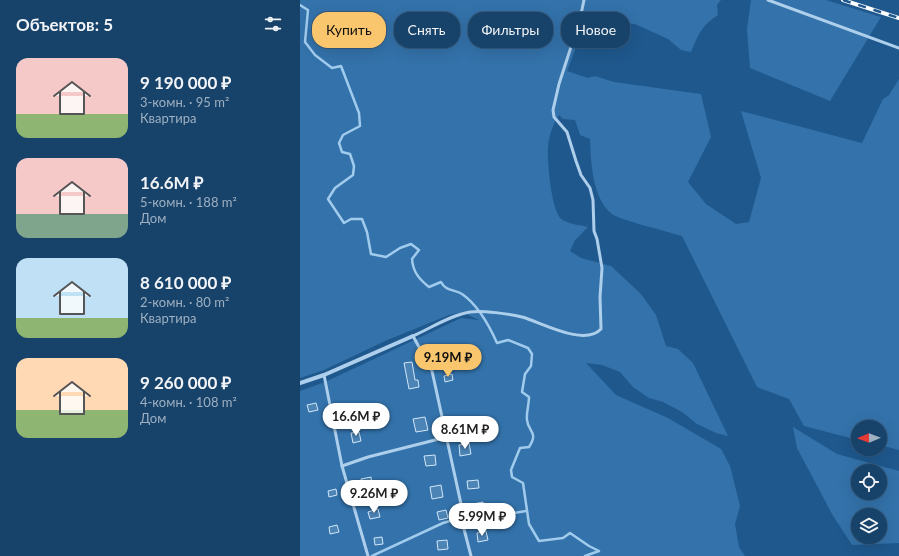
<!DOCTYPE html>
<html lang="ru">
<meta charset="utf-8">
<style>
body{margin:0;font-family:Lato,sans-serif;background:#244d72;color:#f1f3f6;height:100vh;display:flex;flex-direction:column;font-size:15px;white-space:nowrap}
*{box-sizing:border-box;margin:0}
p{font-size:13px;color:#9eb0c1}
.icon{flex:none;width:22px;height:22px;fill:none;stroke:currentColor;stroke-width:2;stroke-linecap:round;stroke-linejoin:round}
.map{position:relative;flex:1;overflow:hidden}
.sheet{display:flex;flex-direction:column;background:#17426a;width:300px}
.sheet>*{flex:none}
.hud{position:absolute;left:12px;top:12px;width:380px;height:36px;display:flex;gap:8px}
.needle{width:26px;rotate:269deg}
.controls{position:absolute;left:551px;top:420px;display:grid;gap:8px}
.controls a{display:grid;place-items:center;width:36px;height:36px;border-radius:50%;background:#17426a;box-shadow:0 4px 16px #0002,0 0 0 1px #365b7e;font-size:20px}
.price{position:absolute;translate:-50% -34px;padding:0 9px;border-radius:14px;background:#fff;color:#222;font-size:13px;line-height:26px;filter:drop-shadow(0 1px 2px #0008)}
.price::after{content:'';position:absolute;left:50%;top:24px;width:12px;height:9px;margin-left:-6px;background:inherit;clip-path:polygon(0 0,100% 0,50% 100%)}
.price.active{background:#fac66d;color:#111}
ul{padding:0;list-style:none}
li{display:flex;align-items:center;gap:12px;height:100px;padding:0 16px}
li span{display:grid;place-items:center;flex:none;width:112px;height:80px;border-radius:12px;color:#555}
li>.icon{margin-inline-start:auto}
span .icon{width:48px;height:48px;fill:#fffc;stroke-width:1}
li b{font-size:17px}
h2{display:flex;justify-content:space-between;align-items:center;height:48px;padding:0 16px;font-size:17px}
.chip{padding:0 14px;border-radius:16px;background:#17426a;box-shadow:0 4px 16px #0002,0 0 0 1px #365b7e;font-size:14px;line-height:36px}
.chip.active{background:#fac66d;color:#111}
main{display:flex;flex:1;min-height:0}
.map>svg:first-child{display:block}
.green{fill:#3372aa;fill-rule:evenodd}
.lines{fill:none;stroke-linecap:round;stroke-linejoin:round}
.stream{stroke:#a1cbed;stroke-width:2.5}
.building{fill:#4c84b6;stroke:#d2e7f9}
.lane{stroke:#adcfec;stroke-width:3}
.street{stroke:#adcfec;stroke-width:4}
.rail-casing{stroke:#fff;stroke-width:4}
.rail{stroke:#1f588d;stroke-width:2.5;stroke-dasharray:8;stroke-linecap:butt}
</style>
<main>
<section class="sheet">
<h2>Объектов: 5<svg class="icon" aria-label="filters" viewBox="0 0 24 24"><path d="M4 7h16M4 17h16"/><circle cx="9" cy="7" r="2"/><circle cx="15" cy="17" r="2"/></svg></h2>
<ul>
<li><span style="background:linear-gradient(#f6c9c9 70%,#8fb573 0)"><svg class="icon" aria-label="home" viewBox="0 0 24 24"><path d="M3 11l9-7 9 7M6 9v11h12V9"/></svg></span><div><b>9 190 000 ₽</b><p>3-комн. · 95 m²</p><p>Квартира</p></div></li>
<li><span style="background:linear-gradient(#f6c9c9 70%,#7fa58c 0)"><svg class="icon" aria-label="home" viewBox="0 0 24 24"><path d="M3 11l9-7 9 7M6 9v11h12V9"/></svg></span><div><b>16.6M ₽</b><p>5-комн. · 188 m²</p><p>Дом</p></div></li>
<li><span style="background:linear-gradient(#bfe0f5 75%,#8fb573 0)"><svg class="icon" aria-label="home" viewBox="0 0 24 24"><path d="M3 11l9-7 9 7M6 9v11h12V9"/></svg></span><div><b>8 610 000 ₽</b><p>2-комн. · 80 m²</p><p>Квартира</p></div></li>
<li><span style="background:linear-gradient(#ffd9b3 65%,#8fb573 0)"><svg class="icon" aria-label="home" viewBox="0 0 24 24"><path d="M3 11l9-7 9 7M6 9v11h12V9"/></svg></span><div><b>9 260 000 ₽</b><p>4-комн. · 108 m²</p><p>Дом</p></div></li>
</ul>
</section>
<div class="map">
<svg width="599" height="556" viewBox="0 0 599 556">
<rect width="100%" height="100%" fill="#1f588d"/>
<!-- green -->
<g class="green">
<path d="M0,0H421L417,5L418,15C402,25 398,35 391,52L381,50L368,39L335,24L324,23L313,26L285,17L277,45L267,71L288,78L295,76L314,82L401,94L411,137L388,182L406,204L436,224L449,222L461,178L441,111L562,143L583,99L589,95L599,79V450L580,445V427H558V440L504,426L489,399L457,387L382,236C369,232 320,220 312,214C292,198 291,163 290,139L280,135L275,120L263,119L259,115C253,124 249,135 248,147C247,161 251,209 261,219C268,224 280,225 288,227L275,240L270,251L281,258L311,266L341,294L356,315L366,346L378,349L393,363L428,436L416,433L397,424L382,412L363,402L349,398L333,387L320,372L302,365L286,363L316,395L368,418L421,449L430,466L440,506L435,524L439,547L445,556H0V391L25,382L161,318L179,320L162,312L149,315L85,341L24,370L0,378Z"/>
<path d="M451,0H526L581,17L530,101L450,68L447,29Z"/>
<path d="M493,427L537,454L599,471V543L552,545L532,514L497,448ZM558,471H580V493H558ZM558,515H580V537H558Z"/>
</g>
<g class="lines">
<!-- stream -->
<g class="stream">
<path d="M0,5L8,10L5,42L15,55L32,68L41,66L59,113L60,126L43,135L39,143L42,152L50,154L54,166L53,175L35,188L28,199L44,223L51,219H62L67,232L71,254L86,257L100,248L111,244L119,250L112,259C113,272 119,279 129,287L141,282C146,292 155,289 162,294C178,305 189,325 197,343L208,340L228,348L232,354L231,366L225,374L222,392L229,397C229,405 226,413 227,420C228,432 239,432 229,447L220,448L211,470L212,477L223,483L229,524L239,541L263,538L270,533L289,546L299,551L285,556"/>
<path d="M72,556L143,523L167,516L178,519L226,511"/>
</g>
</g>
<!-- building -->
<g class="building">
<path d="M112,362L115,380H118L119,387L109,389L104,363Z"/>
<path d="M152,374L153,380L145,382L144,376Z"/>
<path d="M16,403L18,410L9,412L7,405Z"/>
<path d="M51,406L53,416L42,418L41,411L45,410L44,407Z"/>
<path d="M125,417L128,430L116,432L113,419Z"/>
<path d="M163,417L166,428L155,431L152,420Z"/>
<path d="M59,432L61,441L53,443L51,433Z"/>
<path d="M169,443L171,454L160,456L159,445Z"/>
<path d="M135,455L136,465L126,466L124,456Z"/>
<path d="M71,477L72,486L62,488L61,479Z"/>
<path d="M178,480L179,488L168,489L167,481Z"/>
<path d="M141,485L143,497L132,499L130,487Z"/>
<path d="M36,489L37,495L29,497L28,491Z"/>
<path d="M183,502L185,511L175,514L173,504Z"/>
<path d="M78,509L80,517L70,519L68,512Z"/>
<path d="M146,510L148,518L139,520L137,512Z"/>
<path d="M37,525L39,532L30,534L29,527Z"/>
<path d="M186,531L188,540L178,542L177,533Z"/>
<path d="M82,537L83,544L75,545L74,538Z"/>
<path d="M147,540L148,549L138,550L137,541Z"/>
</g>
<g class="lines">
<!-- lane -->
<g class="lane">
<path d="M468,0L599,48"/>
<path d="M24,375L42,466L68,556"/>
<path d="M42,466L68,457L147,437"/>
<path d="M161,504L132,371L113,336C131,328 151,315 170,312C182,310 210,314 222,317C241,322 284,347 301,329L300,297L302,268L297,239L294,231L293,200L290,188L281,175L276,161L267,132L254,117L253,110L259,84L280,19L284,0"/>
<path d="M164,529L171,556"/>
</g>
<!-- street -->
<path class="street" d="M0,383L24,375L113,336"/>
<defs>
<path id="rail" d="M543,0L599,18"/>
</defs>
<!-- rail casing -->
<use href="#rail" class="rail-casing"/>
<!-- rail -->
<use href="#rail" class="rail"/>
</g>
</svg>
<div class="controls">
<a><svg class="needle" viewBox="-14 -14 28 28"><path d="M0-13l5 13h-10z" fill="#e53935"/><path d="M0 13l5-13h-10z" fill="#9eb0c1"/></svg></a>
<a><svg class="icon" aria-label="locate" viewBox="0 0 24 24"><circle cx="12" cy="12" r="6"/><path d="M12 2v4M12 18v4M2 12h4M18 12h4"/></svg></a>
<a><svg class="icon" aria-label="layers" viewBox="0 0 24 24"><path d="M12 4l9 5-9 5-9-5zM3 14l9 5 9-5"/></svg></a>
</div>
<b class="price active" style="left:148px;top:378px">9.19M ₽</b>
<b class="price" style="left:56px;top:437px">16.6M ₽</b>
<b class="price" style="left:165px;top:450px">8.61M ₽</b>
<b class="price" style="left:74px;top:514px">9.26M ₽</b>
<b class="price" style="left:182px;top:537px">5.99M ₽</b>
<div class="hud">
<a class="chip active">Купить</a>
<a class="chip">Снять</a>
<a class="chip">Фильтры</a>
<a class="chip">Новое</a>
</div>
</div>
</main>
